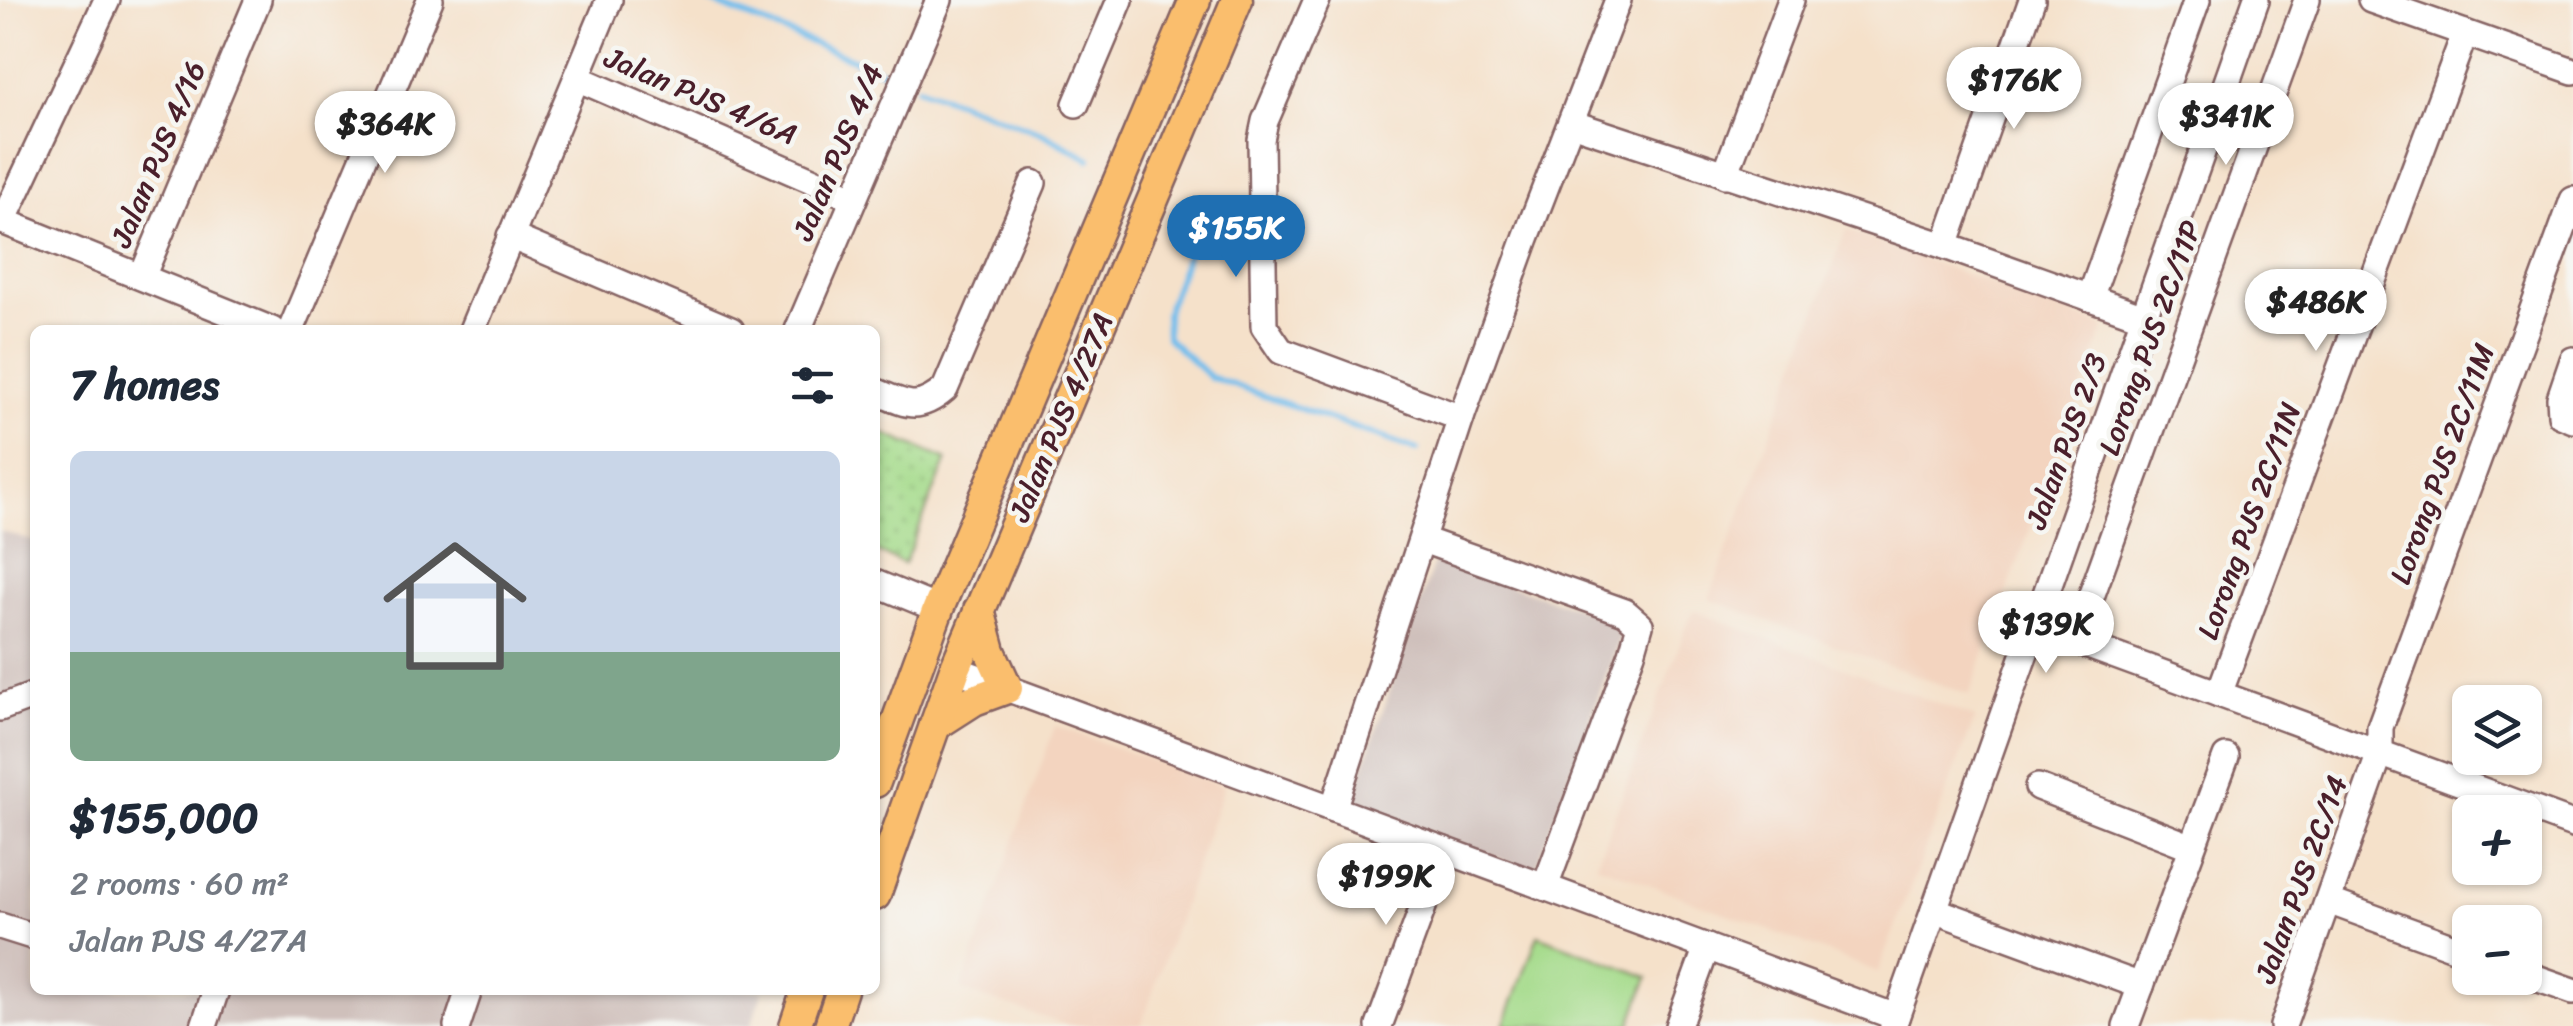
<!DOCTYPE html>
<meta charset="utf-8">
<style>
body{margin:0;font-family:Sriracha,sans-serif;background:#f2f2f3;color:#1f2937;height:100vh;display:flex;flex-direction:column;font-size:38px;white-space:nowrap}
*{box-sizing:border-box;margin:0}
p{font-size:32px;color:#747a83}
.icon{flex:none;width:55px;height:55px;fill:none;stroke:currentColor;stroke-width:2;stroke-linecap:round;stroke-linejoin:round}
.map{position:relative;flex:1;overflow:hidden}
.sheet{position:absolute;left:30px;top:325px;width:850px;height:670px;display:flex;flex-direction:column;background:#fff;border-radius:15px;box-shadow:0 2px 8px #0004}
.sheet>*{flex:none}
.controls{position:absolute;left:2452px;top:685px;display:grid;gap:20px}
.controls a{display:grid;place-items:center;width:90px;height:90px;border-radius:15px;background:#fff;box-shadow:0 2px 8px #0004;font-size:50px}
.price{position:absolute;translate:-50% -85px;padding:0 22px;border-radius:35px;background:#fff;color:#222;font-size:32px;line-height:65px;filter:drop-shadow(0 2px 5px #0008)}
.price::after{content:'';position:absolute;left:50%;top:60px;width:30px;height:22px;margin-left:-15px;background:inherit;clip-path:polygon(0 0,100% 0,50% 100%)}
.price.selected{background:#1f6fb2;color:#fff}
ul{padding:0;list-style:none}
li{display:grid;align-content:center;gap:20px;height:530px;padding:0 40px}
li span{display:grid;place-items:center;height:310px;border-radius:15px;color:#555}
li>.icon{margin-inline-start:auto}
span .icon{width:180px;height:180px;fill:#fffc;stroke-width:1}
li b{font-size:42px}
h2{display:flex;justify-content:space-between;align-items:center;height:120px;padding:0 40px;font-size:42px}
.map>svg:first-child{display:block}
.built{fill:#f3d4bf}
.industrial{fill:#cfc0bb}
.park{fill:url(#park-dots);stroke:#787d5c;stroke-width:2.5}
.pitch{fill:#a6db8c;stroke:#787d5c;stroke-width:2.5}
.lines{fill:none;stroke-linecap:round;stroke-linejoin:round}
.stream{stroke:#73beec;stroke-width:6}
.minor-casing{stroke:#866363;stroke-width:30}
.major-casing{stroke:#866363;stroke-width:35}
.minor{stroke:#fff;stroke-width:25}
.major{stroke:#fabe6d;stroke-width:30}
.labels{text-anchor:middle;dominant-baseline:central;stroke-width:9;stroke-linejoin:round;paint-order:stroke}
.street-label{font-size:30px;fill:#4a1f2b;stroke:#f6f6f2}
</style>
<div class="map">
<svg width="2573" height="1026" viewBox="0 0 2573 1026">
<defs>
<pattern id="park-dots" width="8" height="8" patternUnits="userSpaceOnUse" patternTransform="scale(2.5)"><rect width="8" height="8" fill="#a6db8c"/><path d="M2 2h.1M6 6h.1" fill="none" stroke="#90bc79" stroke-width="1.8" stroke-linecap="round"/></pattern>
</defs>
<rect width="100%" height="100%" fill="#f6f6f2"/>
<filter id="ink" filterUnits="userSpaceOnUse"><feTurbulence type="fractalNoise" baseFrequency=".01" numOctaves="2"/><feDisplacementMap in="SourceGraphic" scale="20" xChannelSelector="R" yChannelSelector="G"/><feConvolveMatrix kernelMatrix="1 2 1 2 8 2 1 2 1" color-interpolation-filters="sRGB"/></filter>
<filter id="wash" filterUnits="userSpaceOnUse"><feTurbulence type="fractalNoise" baseFrequency=".0048" numOctaves="4" result="noise"/><feDisplacementMap in="SourceGraphic" scale="40" xChannelSelector="R" yChannelSelector="G"/><feGaussianBlur stdDeviation="2.25" result="paint"/><feColorMatrix in="noise" values="0 0 0 0 0 0 0 0 0 0 0 0 0 0 0 0 0 1.4 0 .05"/><feComposite in="paint" operator="in"/></filter>
<g filter="url(#wash)">
<rect width="100%" height="100%" fill="#f5e1ca"/>
<!-- built -->
<g class="built">
<path d="M1846,230L2105,326L1969,695L1709,599Z"/>
<path d="M1693,610L1975,718L1878,972L1596,864Z"/>
<path d="M1055,726L1224,786L1141,1026H1069L961,990Z"/>
</g>
<!-- industrial -->
<g class="industrial">
<path d="M0,531L35,542V990H763L751,1026H0Z"/>
<path d="M1435,560L1625,624L1534,872L1351,803Z"/>
</g>
<!-- park -->
<path class="park" d="M875,430L947,460L904,564L875,551Z"/>
<!-- pitch -->
<path class="pitch" d="M1538,935L1648,977L1630,1026H1504Z"/>
<g class="lines">
<!-- stream -->
<g class="stream">
<path d="M706,0L885,72"/>
<path d="M918,87L1042,133L1090,159"/>
<path d="M1201,217L1166,313L1167,338L1210,377L1417,450"/>
</g>
</g>
</g>
<g filter="url(#ink)">
<g class="lines">
<defs>
<g id="minor">
<path d="M1317,0L1265,121L1261,140L1264,326L1281,351L1461,418"/>
<path d="M2371,0L2573,71"/>
<path d="M577,78L853,198"/>
<path d="M1076,104L1120,0"/>
<path d="M1571,123L1945,246L2144,317"/>
<path d="M1725,175L1791,0"/>
<path d="M0,220L272,330"/>
<path d="M3,221L107,0"/>
<path d="M510,236L731,330"/>
<path d="M1945,246L2032,0"/>
<path d="M142,277L258,0"/>
<path d="M2090,298L2197,0"/>
<path d="M291,330L430,0"/>
<path d="M472,330L609,0"/>
<path d="M798,330L939,0"/>
<path d="M2573,360L2560,398L2561,415L2573,420"/>
<path d="M875,391C906,404 917,413 945,389L1033,183"/>
<path d="M1423,540L1625,612L1640,625L1632,653L1545,887"/>
<path d="M875,583L938,609"/>
<path d="M2034,626L2573,824"/>
<path d="M2075,641L2307,0"/>
<path d="M955,669L1896,1017"/>
<path d="M2219,694L2465,33"/>
<path d="M0,708L35,695"/>
<path d="M2038,787L2192,847"/>
<path d="M1333,809L1461,418L1526,238L1618,0"/>
<path d="M2328,901L2470,953"/>
<path d="M1934,910L2141,986"/>
<path d="M0,926L35,937"/>
<path d="M2525,974L2573,991"/>
<path d="M204,1026L216,990"/>
<path d="M457,1026L469,990"/>
<path d="M1379,1026L1444,850"/>
<path d="M1678,1026L1707,947"/>
<path d="M1893,1026L2256,0"/>
<path d="M2126,1026L2226,757"/>
<path d="M2283,1026L2380,753V727L2573,200"/>
</g>
<g id="major">
<path d="M935,725L974,700L1007,688L990,651L979,610"/>
<path d="M875,782L938,609L1195,0"/>
<path d="M875,895L955,669L1237,0"/>
<path d="M795,1026L807,990"/>
<path d="M830,1026L842,990"/>
</g>
</defs>
<!-- minor casing -->
<use href="#minor" class="minor-casing"/>
<!-- major casing -->
<use href="#major" class="major-casing"/>
<!-- minor -->
<use href="#minor" class="minor"/>
<!-- major -->
<use href="#major" class="major"/>
</g>
</g>
<g class="labels">
<!-- street labels -->
<g class="street-label">
<text transform="translate(701 96) rotate(23)">Jalan PJS 4/6A</text>
<text transform="translate(838 152) rotate(-67)">Jalan PJS 4/4</text>
<text transform="translate(158 154) rotate(-67)">Jalan PJS 4/16</text>
<text transform="translate(2150 338) rotate(-70)">Lorong PJS 2C/11P</text>
<text transform="translate(1061 417) rotate(-67)">Jalan PJS 4/27A</text>
<text transform="translate(2066 441) rotate(-70)">Jalan PJS 2/3</text>
<text transform="translate(2442 464) rotate(-70)">Lorong PJS 2C/11M</text>
<text transform="translate(2249 521) rotate(-70)">Lorong PJS 2C/11N</text>
<text transform="translate(2301 879) rotate(-70)">Jalan PJS 2C/14</text>
</g>
</g>
</svg>
<div class="controls">
<a><svg class="icon" aria-label="layers" viewBox="0 0 24 24"><path d="M12 4l9 5-9 5-9-5zM3 14l9 5 9-5"/></svg></a>
<a>+</a>
<a>−</a>
</div>
<b class="price" style="left:2014px;top:132px">$176K</b>
<b class="price" style="left:2226px;top:168px">$341K</b>
<b class="price" style="left:385px;top:176px">$364K</b>
<b class="price selected" style="left:1236px;top:280px">$155K</b>
<b class="price" style="left:2316px;top:354px">$486K</b>
<b class="price" style="left:2046px;top:676px">$139K</b>
<b class="price" style="left:1386px;top:928px">$199K</b>
<section class="sheet">
<h2>7 homes<svg class="icon" aria-label="filters" viewBox="0 0 24 24"><path d="M4 7h16M4 17h16"/><circle cx="9" cy="7" r="2"/><circle cx="15" cy="17" r="2"/></svg></h2>
<ul>
<li><span style="background:linear-gradient(#c9d6e8 65%,#7fa58c 0)"><svg class="icon" aria-label="home" viewBox="0 0 24 24"><path d="M3 11l9-7 9 7M6 9v11h12V9"/></svg></span><div><b>$155,000</b><p>2 rooms · 60 m²</p><p>Jalan PJS 4/27A</p></div></li>
</ul>
</section>
</div>
